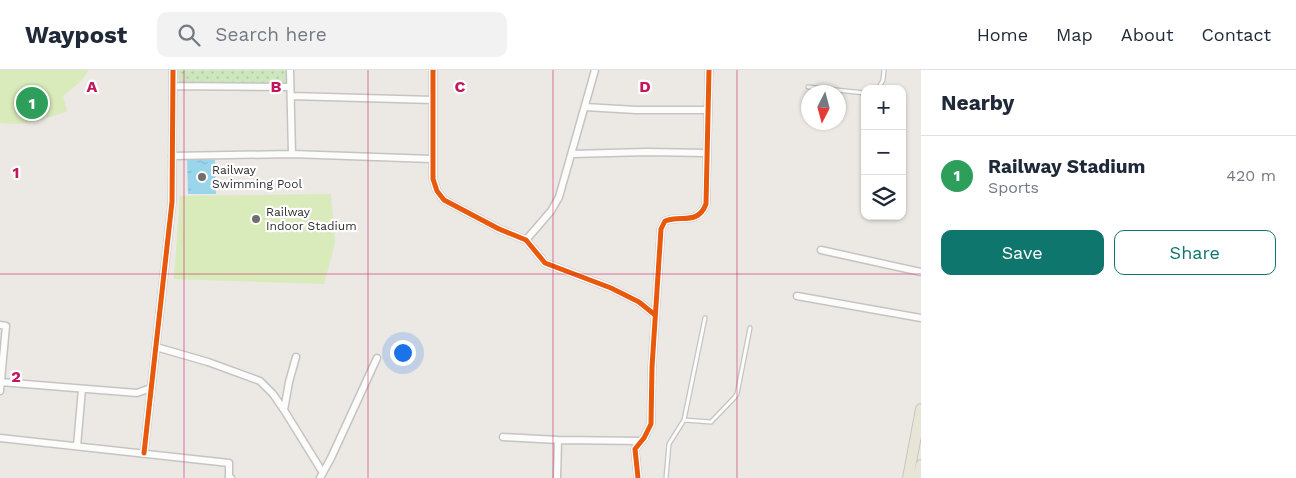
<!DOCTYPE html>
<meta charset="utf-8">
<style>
:root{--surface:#fff;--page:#f2f2f3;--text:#1f2937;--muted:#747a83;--line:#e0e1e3;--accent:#0f766e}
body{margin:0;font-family:"Work Sans",sans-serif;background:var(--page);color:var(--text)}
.controls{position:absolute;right:15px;top:15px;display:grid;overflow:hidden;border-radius:10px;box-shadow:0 1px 4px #0004}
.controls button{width:45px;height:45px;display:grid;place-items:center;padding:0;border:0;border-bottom:1px solid var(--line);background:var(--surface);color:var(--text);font:25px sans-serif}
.compass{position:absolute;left:801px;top:15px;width:45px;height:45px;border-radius:50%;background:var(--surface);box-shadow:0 1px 4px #0004;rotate:186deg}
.you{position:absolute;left:402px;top:282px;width:18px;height:18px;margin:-12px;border:4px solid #fff;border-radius:50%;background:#1a73e8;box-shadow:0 0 0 8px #1a73e833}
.badge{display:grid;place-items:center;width:32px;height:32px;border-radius:50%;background:var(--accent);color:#fff;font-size:16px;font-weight:700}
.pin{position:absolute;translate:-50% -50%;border:2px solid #fff;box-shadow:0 1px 5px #0006}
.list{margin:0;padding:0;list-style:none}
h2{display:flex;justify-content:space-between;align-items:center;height:65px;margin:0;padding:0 20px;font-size:21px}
h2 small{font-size:16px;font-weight:400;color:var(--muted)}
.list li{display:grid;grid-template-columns:32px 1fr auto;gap:15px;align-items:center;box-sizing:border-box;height:80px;padding:0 20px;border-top:1px solid var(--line)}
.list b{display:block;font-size:19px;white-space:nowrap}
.list p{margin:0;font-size:16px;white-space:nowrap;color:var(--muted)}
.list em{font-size:16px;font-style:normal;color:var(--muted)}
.actions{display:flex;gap:10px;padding:15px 20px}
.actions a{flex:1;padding:11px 0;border:1px solid var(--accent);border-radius:10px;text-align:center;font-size:18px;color:var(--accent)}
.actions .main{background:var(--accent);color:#fff}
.icon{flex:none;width:28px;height:28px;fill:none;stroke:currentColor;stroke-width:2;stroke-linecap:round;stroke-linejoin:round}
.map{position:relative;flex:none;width:921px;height:408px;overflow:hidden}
header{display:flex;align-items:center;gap:30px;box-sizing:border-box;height:70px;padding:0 25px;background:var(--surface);border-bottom:1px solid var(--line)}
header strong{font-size:24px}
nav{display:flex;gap:28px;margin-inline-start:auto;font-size:18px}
.search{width:350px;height:45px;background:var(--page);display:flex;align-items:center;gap:12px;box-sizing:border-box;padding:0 18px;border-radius:10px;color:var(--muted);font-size:19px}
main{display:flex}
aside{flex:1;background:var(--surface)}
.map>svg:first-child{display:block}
.grass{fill:url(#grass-dots)}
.pitch{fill:#d9eabb}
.water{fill:url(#water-ripples)}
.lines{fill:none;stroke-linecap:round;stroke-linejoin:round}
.service-casing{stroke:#c5c4c5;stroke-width:5.5}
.minor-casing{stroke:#c5c4c5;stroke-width:9}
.primary-casing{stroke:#c6c5c4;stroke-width:12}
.service{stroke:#fcfcfb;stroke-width:3}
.minor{stroke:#fcfcfb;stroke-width:6}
.primary{stroke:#e8e4d6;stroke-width:10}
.cycleway-casing{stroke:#fff;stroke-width:8}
.cycleway{stroke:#e8590c;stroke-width:5}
.grid{fill:none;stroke:#c2185b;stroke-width:1;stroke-opacity:0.55}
.poi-dot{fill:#706f6e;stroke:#fff;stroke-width:2}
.labels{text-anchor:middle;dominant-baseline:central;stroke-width:4.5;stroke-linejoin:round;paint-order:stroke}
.poi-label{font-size:12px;fill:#2e2e2e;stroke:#fff;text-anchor:start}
.grid-label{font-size:16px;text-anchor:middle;font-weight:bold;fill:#c2185b;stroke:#fff;stroke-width:4.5;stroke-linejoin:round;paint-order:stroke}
</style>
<header>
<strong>Waypost</strong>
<div class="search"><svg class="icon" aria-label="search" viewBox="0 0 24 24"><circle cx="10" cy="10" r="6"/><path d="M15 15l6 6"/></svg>Search here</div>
<nav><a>Home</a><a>Map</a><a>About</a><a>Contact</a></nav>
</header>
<main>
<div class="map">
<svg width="921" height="408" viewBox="0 0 921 408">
<defs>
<pattern id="grass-dots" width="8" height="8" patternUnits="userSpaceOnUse" patternTransform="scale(1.25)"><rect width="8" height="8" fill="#cee6be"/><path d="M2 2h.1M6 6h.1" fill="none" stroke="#b1c6a4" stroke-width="1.8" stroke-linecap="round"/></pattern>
<pattern id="water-ripples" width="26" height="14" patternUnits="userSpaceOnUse" patternTransform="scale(1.25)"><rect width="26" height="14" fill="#99d6ec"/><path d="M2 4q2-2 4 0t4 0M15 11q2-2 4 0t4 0" fill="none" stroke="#84b8cb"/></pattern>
</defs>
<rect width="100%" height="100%" fill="#ece8e4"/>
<path class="grass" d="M178 0H287V13L179 12Z"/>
<path class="pitch" d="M0 0H89L80 12 63 26 67 41C44 50 25 56 0 53Z
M331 124 335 173 324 214 174 209 180 126Z"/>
<path class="water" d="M187 89 215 90 216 124H188Z"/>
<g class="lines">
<g class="service-casing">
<path id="service" d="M808 17 865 23
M878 19 883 10 884 0
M684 350 711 352 734 328 737 324 750 258
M666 408 669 374 684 350 705 248"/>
</g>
<g class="minor-casing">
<path id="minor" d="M290 0 292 84
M433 0V109L437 121 444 130 499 159 526 170 545 193 611 218 639 232 655 245
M173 16 290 17
M291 26 433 30
M585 37 636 40H708
M572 84 647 82 707 83
M172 86 292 84 432 89
M526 170 551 141 559 127 595 0
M821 180 921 202
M797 226 921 248
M0 255 6 256 0 321
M156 277 208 292 260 311 273 324 284 340
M296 287 289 312 284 340 323 403
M0 312 137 323 151 318
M503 367 558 370 642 371
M0 368 229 393V407L231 408
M77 376 82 319
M144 383 172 132 173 0
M320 408 331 388 377 288
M557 408 558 370
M638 408 635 379 644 368 651 354 652 297 661 159 665 151C682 145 698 155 706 134L709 0"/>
</g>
<g class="primary-casing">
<path id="primary" d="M908 408 921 339
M918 408 921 395"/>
</g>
<use href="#service" class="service"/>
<use href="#minor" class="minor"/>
<use href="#primary" class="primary"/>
<g class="cycleway-casing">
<path id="cycleway" d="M433 0V109L437 121 444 130 499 159 526 170 545 193 611 218 639 232 655 245
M144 383 172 132 173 0
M638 408 635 379 644 368 651 354 652 297 661 159 665 151C682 145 698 155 706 134L709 0"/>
</g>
<use href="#cycleway" class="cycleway"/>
</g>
<path class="grid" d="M184 0V408M368 0V408M553 0V408M737 0V408M0 204H921"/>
<g class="poi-dot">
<circle cx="202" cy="107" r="5"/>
<circle cx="256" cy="149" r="5"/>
</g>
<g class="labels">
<g class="poi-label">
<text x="212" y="100">Railway<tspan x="212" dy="14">Swimming Pool</tspan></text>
<text x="266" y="142">Railway<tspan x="266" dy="14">Indoor Stadium</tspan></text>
</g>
</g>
<g class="grid-label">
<text x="92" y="22">A</text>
<text x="276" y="22">B</text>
<text x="460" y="22">C</text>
<text x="645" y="22">D</text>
<text x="16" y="108">1</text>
<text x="16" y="312">2</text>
</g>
</svg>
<div class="controls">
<button>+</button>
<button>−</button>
<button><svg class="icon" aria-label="layers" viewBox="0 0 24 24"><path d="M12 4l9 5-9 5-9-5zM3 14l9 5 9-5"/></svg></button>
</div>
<svg class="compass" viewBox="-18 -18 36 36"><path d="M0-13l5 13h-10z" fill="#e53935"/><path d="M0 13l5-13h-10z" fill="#747a83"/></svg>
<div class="you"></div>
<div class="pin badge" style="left:32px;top:33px;background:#2e9e5b">1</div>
</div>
<aside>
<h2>Nearby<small></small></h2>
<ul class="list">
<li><span class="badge" style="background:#2e9e5b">1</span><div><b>Railway Stadium</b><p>Sports</p></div><em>420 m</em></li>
</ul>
<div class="actions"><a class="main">Save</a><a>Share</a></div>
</aside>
</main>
